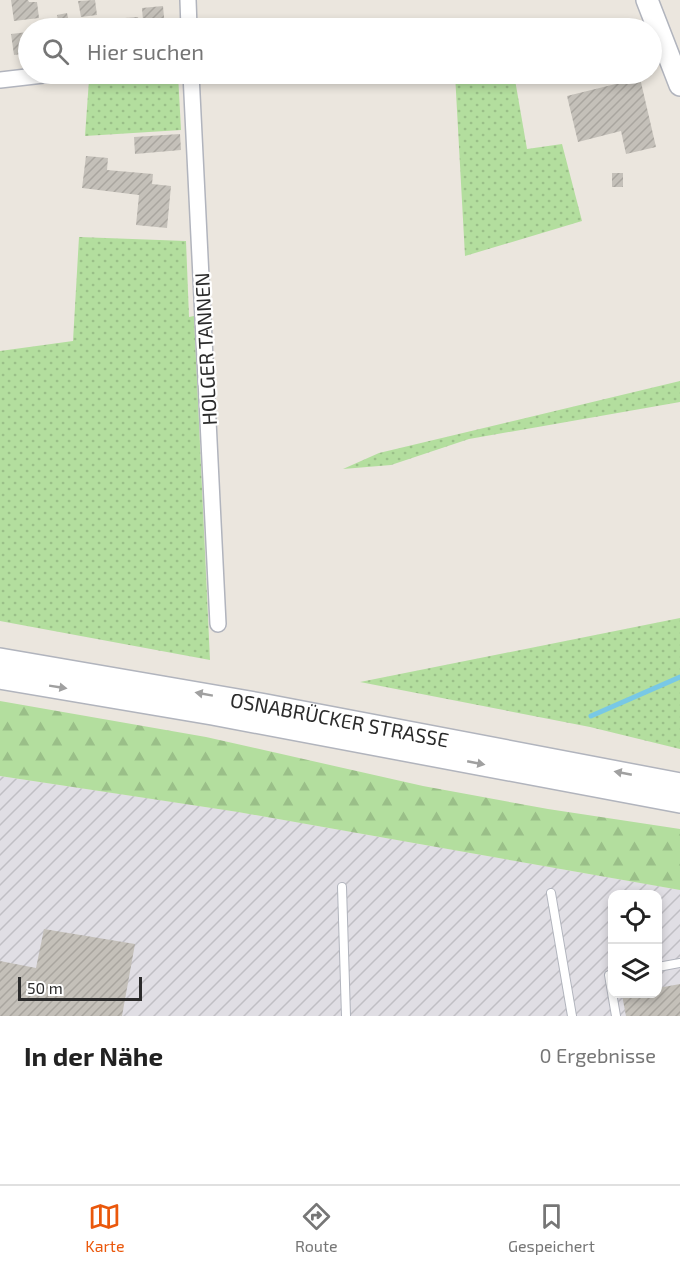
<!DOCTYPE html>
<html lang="de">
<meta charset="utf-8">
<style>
:root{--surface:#fff;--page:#f2f2f2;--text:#222;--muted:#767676;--line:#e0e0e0;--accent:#ea580c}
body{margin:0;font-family:"Exo 2",sans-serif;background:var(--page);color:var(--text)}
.controls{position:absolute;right:18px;bottom:18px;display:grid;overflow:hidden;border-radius:12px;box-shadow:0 3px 9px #0003}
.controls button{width:54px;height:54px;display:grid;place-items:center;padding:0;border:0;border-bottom:2px solid var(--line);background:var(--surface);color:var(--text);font:30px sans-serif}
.scale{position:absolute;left:18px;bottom:15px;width:124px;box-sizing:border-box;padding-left:6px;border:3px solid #2b2b2b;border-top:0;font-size:16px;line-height:21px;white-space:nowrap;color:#2b2b2b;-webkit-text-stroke:4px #fff;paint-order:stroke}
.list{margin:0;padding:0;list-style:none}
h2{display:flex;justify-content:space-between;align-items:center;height:78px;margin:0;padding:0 24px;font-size:26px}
h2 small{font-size:20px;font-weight:400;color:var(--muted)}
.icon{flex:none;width:33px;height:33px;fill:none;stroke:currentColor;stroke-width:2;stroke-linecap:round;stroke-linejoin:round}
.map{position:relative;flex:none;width:680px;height:1016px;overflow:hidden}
.search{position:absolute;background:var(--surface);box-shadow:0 3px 9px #0003;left:18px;right:18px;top:18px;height:66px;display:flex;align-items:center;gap:15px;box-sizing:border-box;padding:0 21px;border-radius:33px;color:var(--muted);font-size:22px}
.sheet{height:168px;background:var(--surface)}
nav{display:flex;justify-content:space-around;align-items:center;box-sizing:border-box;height:84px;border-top:2px solid var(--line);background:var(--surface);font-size:16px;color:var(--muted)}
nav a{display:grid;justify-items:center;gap:3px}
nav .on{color:var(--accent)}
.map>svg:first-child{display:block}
.industrial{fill:url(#industrial-furrows);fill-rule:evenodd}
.green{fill:url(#green-dots)}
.forest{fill:url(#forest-firs)}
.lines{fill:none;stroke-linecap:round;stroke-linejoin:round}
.stream{stroke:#78c8e6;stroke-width:5}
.building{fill:url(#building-hatch)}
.lane-casing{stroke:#b1b4bd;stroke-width:10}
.street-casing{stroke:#b1b4bd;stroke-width:18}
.secondary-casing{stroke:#b1b4bd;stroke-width:24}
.lane{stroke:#fff;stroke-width:8}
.street{stroke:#fff;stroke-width:15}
.secondary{stroke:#fff;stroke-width:21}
.oneway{fill:#a0a0a0}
.labels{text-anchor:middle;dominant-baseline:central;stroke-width:4.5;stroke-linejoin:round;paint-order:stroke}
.street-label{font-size:20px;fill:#2b2b2b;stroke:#fff}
</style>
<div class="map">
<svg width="680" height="1016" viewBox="0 0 680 1016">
<defs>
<pattern id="industrial-furrows" width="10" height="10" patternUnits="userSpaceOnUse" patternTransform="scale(1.5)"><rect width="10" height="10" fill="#e0dee4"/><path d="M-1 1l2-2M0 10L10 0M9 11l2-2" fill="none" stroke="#c0bfc4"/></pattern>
<pattern id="green-dots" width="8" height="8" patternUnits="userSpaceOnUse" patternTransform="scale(1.5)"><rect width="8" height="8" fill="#b3de9e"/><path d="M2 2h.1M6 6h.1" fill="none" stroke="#9abf88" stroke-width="1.8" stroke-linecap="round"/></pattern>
<pattern id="forest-firs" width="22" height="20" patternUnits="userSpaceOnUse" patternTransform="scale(1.5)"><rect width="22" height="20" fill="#b3de9e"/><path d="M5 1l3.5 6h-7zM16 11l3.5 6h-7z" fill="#9abf88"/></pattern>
<pattern id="building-hatch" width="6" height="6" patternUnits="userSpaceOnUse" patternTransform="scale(1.5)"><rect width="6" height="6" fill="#c4c0b9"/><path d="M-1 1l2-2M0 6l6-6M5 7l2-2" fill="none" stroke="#a9a59f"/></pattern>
</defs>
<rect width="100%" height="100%" fill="#ebe6de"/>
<path class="industrial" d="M0 776 238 812 680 890V1016H0ZM612 894H658V994H612Z"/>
<path class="green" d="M137 74H178L181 130 85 136 89 80Z
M455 74H514L527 149 562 144 582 221 465 256Z
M79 237 186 241 189 317 194 316 210 660 0 621V351L73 341Z
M680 381V402L469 439 391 465 343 469 379 453Z
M680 618V749L590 727 360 682Z"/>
<path class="forest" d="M0 701 206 737 423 786 548 809 680 829V890L238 812 0 776Z"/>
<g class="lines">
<path class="stream" d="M591 716 680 677"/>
</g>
<path class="building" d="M11 0H28L29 2H37L39 18 14 21Z
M95 0 97 15 81 17 78 1Z
M163 6 165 28H126L125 18 138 17 139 21H143L142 8Z
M67 13 69 22 82 20 84 28H59L57 15Z
M28 32V53L14 55 11 34Z
M640 78 656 147 626 154 621 131 578 142 567 96Z
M180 134 181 150 135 154 134 137Z
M86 156 108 158 107 170 153 174 152 184 171 186 167 228 136 225 139 195 82 188Z
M612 173H623V187H612Z
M44 929 135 944 122 1016H0V961L36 968Z
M680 984V1016H626L622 995 658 994V988Z"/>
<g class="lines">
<g class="lane-casing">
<path id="lane" d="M342 887 346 1016
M551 893 572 1016
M658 967 680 963
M612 974 609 975 616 1016"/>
</g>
<g class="street-casing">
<path id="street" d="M188 0 189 28
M191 74 218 624
M0 80 52 74"/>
</g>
<g class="secondary-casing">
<g id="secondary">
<path d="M647 0 680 85"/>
<path id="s1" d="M0 659 266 705 680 784"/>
<path d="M0 678 212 714 680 802"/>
</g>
</g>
<use href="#lane" class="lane"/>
<use href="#street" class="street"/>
<use href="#secondary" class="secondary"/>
</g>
<defs><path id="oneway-solid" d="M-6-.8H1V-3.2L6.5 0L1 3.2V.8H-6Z" transform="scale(1.5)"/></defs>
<g class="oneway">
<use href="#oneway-solid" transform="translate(58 687) rotate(9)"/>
<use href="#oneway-solid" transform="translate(204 694) rotate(-170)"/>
<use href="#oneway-solid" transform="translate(476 763) rotate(11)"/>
<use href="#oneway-solid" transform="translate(623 773) rotate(-169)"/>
</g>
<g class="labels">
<g class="street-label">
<text transform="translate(205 349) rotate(-93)">HOLGER TANNEN</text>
<text stroke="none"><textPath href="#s1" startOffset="345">OSNABRÜCKER STRASSE</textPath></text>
</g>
</g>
</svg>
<div class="controls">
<button><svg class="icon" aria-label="locate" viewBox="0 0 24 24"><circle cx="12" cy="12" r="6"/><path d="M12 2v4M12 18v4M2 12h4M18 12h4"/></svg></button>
<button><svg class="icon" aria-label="layers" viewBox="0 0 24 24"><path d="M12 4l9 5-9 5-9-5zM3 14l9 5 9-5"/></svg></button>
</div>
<div class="scale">50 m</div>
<div class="search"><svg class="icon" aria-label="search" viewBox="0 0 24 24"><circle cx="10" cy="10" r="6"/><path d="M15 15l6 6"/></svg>Hier suchen</div>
</div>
<section class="sheet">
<h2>In der Nähe<small>0 Ergebnisse</small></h2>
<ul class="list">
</ul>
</section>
<nav>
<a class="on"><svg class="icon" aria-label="map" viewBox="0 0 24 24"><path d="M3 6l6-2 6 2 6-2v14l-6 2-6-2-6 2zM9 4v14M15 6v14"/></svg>Karte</a>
<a><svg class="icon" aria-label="directions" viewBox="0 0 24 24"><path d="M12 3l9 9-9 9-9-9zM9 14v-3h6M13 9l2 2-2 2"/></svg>Route</a>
<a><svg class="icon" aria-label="saved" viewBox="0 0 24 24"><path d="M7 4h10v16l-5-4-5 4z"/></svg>Gespeichert</a>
</nav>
